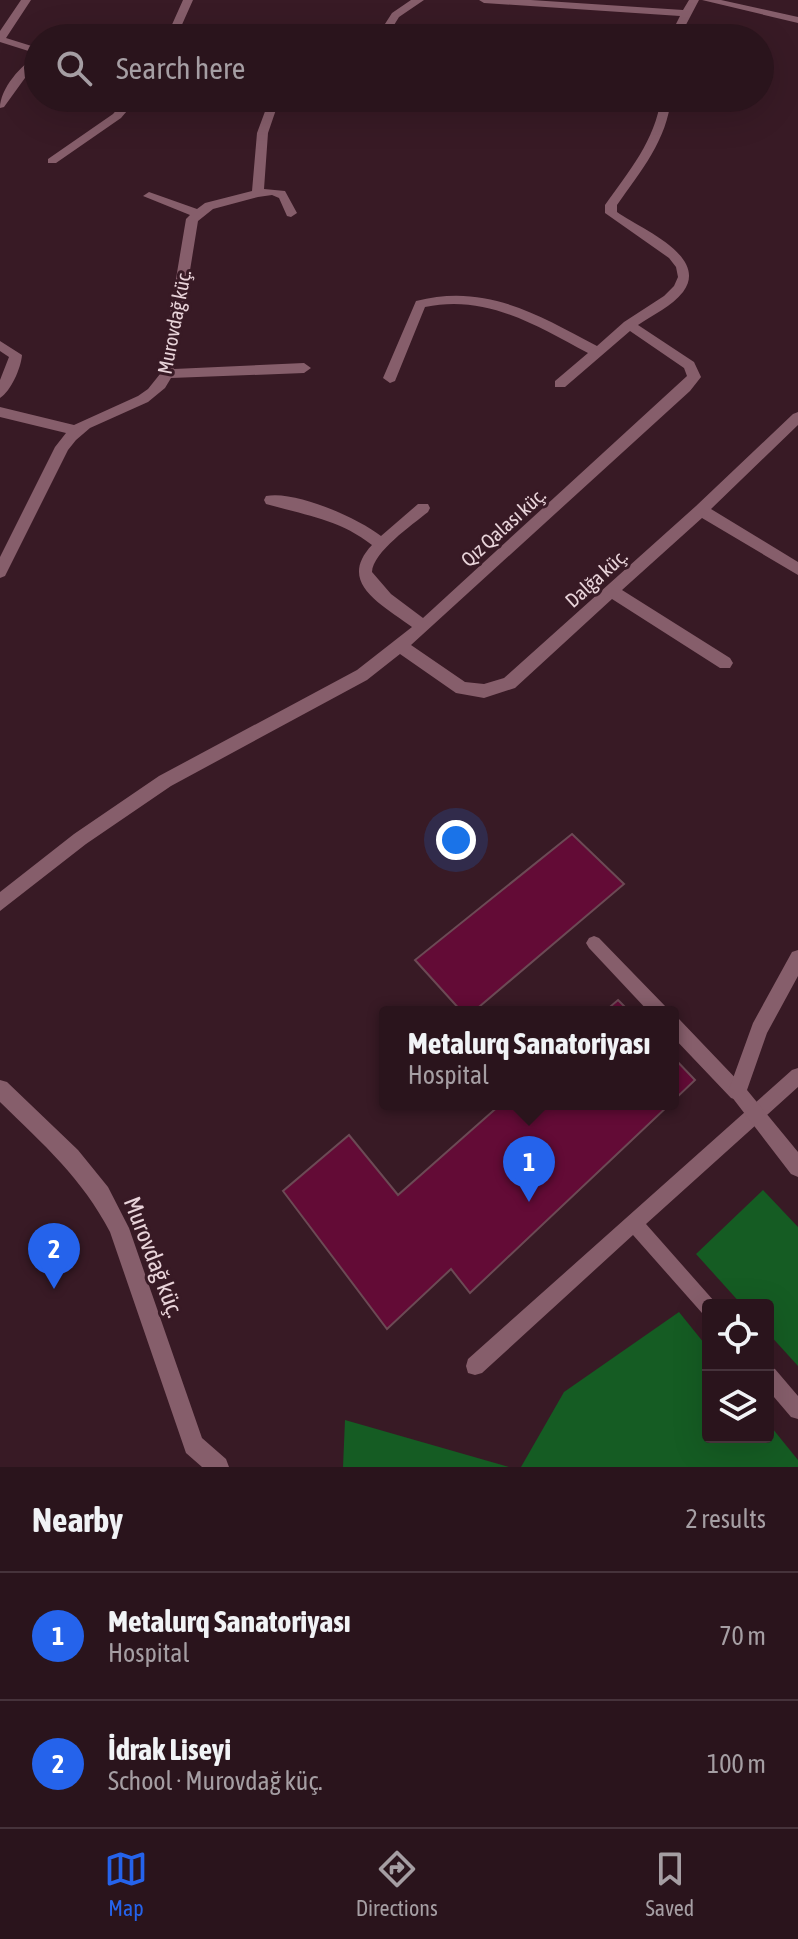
<!DOCTYPE html>
<meta charset="utf-8">
<style>
:root{--surface:#2a141c;--page:#362129;--text:#f1f3f6;--muted:#a59ea3;--line:#46333b;--accent:#2563eb}
body{margin:0;font-family:"Asap Condensed",sans-serif;background:var(--page);color:var(--text)}
.controls{position:absolute;right:24px;bottom:24px;display:grid;overflow:hidden;border-radius:8px;box-shadow:0 8px 32px #0002}
.controls button{width:72px;height:72px;display:grid;place-items:center;padding:0;border:0;border-bottom:2px solid var(--line);background:var(--surface);color:var(--text);font:40px sans-serif}
.you{position:absolute;left:456px;top:840px;width:28px;height:28px;margin:-20px;border:6px solid #fff;border-radius:50%;background:#1a73e8;box-shadow:0 0 0 12px #1a73e833}
.badge{display:grid;place-items:center;width:52px;height:52px;border-radius:50%;background:var(--accent);color:#fff;font-size:26px;font-weight:700}
.pin{position:absolute;translate:-50% -66px;filter:drop-shadow(0 2px 4px #0008)}
.pin::after{content:'';position:absolute;top:42px;width:28px;height:24px;background:inherit;clip-path:polygon(0 0,100% 0,50% 100%)}
.popup{position:absolute;left:379px;top:1006px;width:300px;height:104px;box-sizing:border-box;display:grid;place-content:center;border-radius:8px;background:var(--surface);filter:drop-shadow(0 2px 6px #0005);font-size:26px;white-space:nowrap;color:var(--muted)}
.popup b{font-size:30px;color:var(--text)}
.popup::after{content:'';position:absolute;left:50%;top:100%;margin-left:-16px;border:16px solid transparent;border-top-color:var(--surface)}
.list{margin:0;padding:0;list-style:none}
h2{display:flex;justify-content:space-between;align-items:center;height:104px;margin:0;padding:0 32px;font-size:34px}
h2 small{font-size:26px;font-weight:400;color:var(--muted)}
.list li{display:grid;grid-template-columns:52px 1fr auto;gap:24px;align-items:center;box-sizing:border-box;height:128px;padding:0 32px;border-top:2px solid var(--line)}
.list b{display:block;font-size:30px;white-space:nowrap}
.list p{margin:0;font-size:26px;white-space:nowrap;color:var(--muted)}
.list em{font-size:26px;font-style:normal;color:var(--muted)}
.icon{flex:none;width:44px;height:44px;fill:none;stroke:currentColor;stroke-width:2;stroke-linecap:round;stroke-linejoin:round}
.map{position:relative;flex:none;width:798px;height:1467px;overflow:hidden}
.search{position:absolute;background:var(--surface);box-shadow:0 8px 32px #0002;left:24px;right:24px;top:24px;height:88px;display:flex;align-items:center;gap:20px;box-sizing:border-box;padding:0 28px;border-radius:44px;color:var(--muted);font-size:30px}
.sheet{height:360px;background:var(--surface)}
nav{display:flex;justify-content:space-around;align-items:center;box-sizing:border-box;height:112px;border-top:2px solid var(--line);background:var(--surface);font-size:22px;color:var(--muted)}
nav a{display:grid;justify-items:center;gap:4px}
nav .on{color:var(--accent)}
.map>svg:first-child{display:block}
.green{fill:#155c23}
.building{fill:#630b36;stroke:#6c4a55;stroke-width:2}
.lines{fill:none;stroke-linecap:round;stroke-linejoin:round}
.service{fill:#865e6b;fill-rule:evenodd}
.minor{fill:#865e6b;fill-rule:evenodd}
.labels{text-anchor:middle;dominant-baseline:central;stroke-width:6;stroke-linejoin:round;paint-order:stroke}
.street-label{font-size:20px;fill:#e9d4da;stroke:#381a25}
.near-street-label{font-size:24px;fill:#e9d4da;stroke:#381a25}
</style>
<div class="map">
<svg width="798" height="1467" viewBox="0 0 798 1467">
<rect width="100%" height="100%" fill="#381a25"/>
<path class="green" d="M763 1190 798 1227V1366L768 1333V1305H742L696 1254Z
M679 1312 708 1348V1437H768V1423L798 1460V1467H521L564 1392Z
M345 1420 509 1467H343Z"/>
<path class="building" d="M572 834 624 884 473 1012H462L415 960Z
M618 1000 630 1012H604Z
M673 1057 695 1080 673 1101Z
M501 1104H670L470 1293 451 1269 387 1329 283 1191 349 1135 398 1195Z"/>
<g class="lines">
<path class="service" d="M594 936 599 938 666 1007 668 1012H649L589 948 586 943 589 938Z
M673 1017 679 1019 743 1086 745 1092 743 1098 737 1100 731 1098 673 1037Z
M798 1068V1087L646 1224 714 1301 716 1305H708V1316L702 1313 633 1235 482 1373 475 1375 468 1373 466 1366 468 1359 792 1070Z
M768 1367 775 1369 798 1396V1419L791 1417 768 1390Z"/>
<path class="minor" d="M21 0H31L6 38 38 48V54L0 42V31Z
M183 0H193L176 38H166Z
M411 0H424L399 17 386 38H376L392 13Z
M479 0H531L683 10 689 0H699L679 38H669L680 16 484 3Z
M702 0H721L798 17V23Z
M38 56V64L30 71 4 107 0 108C0 89 21 64 38 56Z
M127 98H138L121 118 56 163H48V159L113 114Z
M270 98H280L268 133 264 189 285 191 297 213 291 217 287 216 279 198 272 195 258 197 213 209 198 221 174 369 304 363 311 368 304 373 171 378 165 388 148 402 90 428 76 440 68 450 5 576 0 578V557L55 447 66 433 0 417V407L74 425 138 396 148 389 160 374 186 219 190 215 143 196 149 192 197 209 205 203 252 191 257 133Z
M661 98H671C667 140 641 171 617 205V212C639 228 710 256 683 292 672 306 653 315 638 325L694 362 701 377 690 391 411 645 465 682 484 684 504 678 696 506 793 414 798 412V425L711 509 798 562V575L702 518 622 590 730 658 733 663 730 668H720L612 599 515 688 484 698 456 693 400 654 367 680 171 786 86 844 0 911V892L74 834 159 776 357 670 412 627C383 605 336 583 372 545 339 519 304 515 266 504L264 500 266 496C295 490 358 518 381 536L418 504H428L430 508 428 512C412 525 373 552 372 572L391 594 423 618 687 376 684 368 630 331 565 387H555V381L588 353C536 325 486 294 425 307L395 381 390 383 383 378 416 301C485 283 537 314 597 346L624 322 664 296 674 286 678 277 676 267 669 258 605 213V205C629 171 655 141 661 98Z
M0 341 22 355C21 368 11 391 0 398V380L9 357 0 351Z
M798 950V976L767 1033 747 1090 798 1152V1177L791 1174 728 1092 753 1023 792 952Z
M0 1080 7 1082 78 1150 108 1187 129 1228 202 1438 226 1459 229 1467H202L186 1453 110 1232C82 1178 43 1144 0 1102Z"/>
</g>
<g class="labels">
<g class="street-label">
<text transform="translate(174 322) rotate(-79)">Murovdağ küç.</text>
<text transform="translate(503 527) rotate(-42)">Qız Qalası küç.</text>
<text transform="translate(596 578) rotate(-42)">Dalğa küç.</text>
</g>
<g class="near-street-label">
<text transform="translate(154 1257) rotate(69)">Murovdağ küç.</text>
</g>
</g>
</svg>
<div class="controls">
<button><svg class="icon" aria-label="locate" viewBox="0 0 24 24"><circle cx="12" cy="12" r="6"/><path d="M12 2v4M12 18v4M2 12h4M18 12h4"/></svg></button>
<button><svg class="icon" aria-label="layers" viewBox="0 0 24 24"><path d="M12 4l9 5-9 5-9-5zM3 14l9 5 9-5"/></svg></button>
</div>
<div class="you"></div>
<div class="pin badge" style="left:529px;top:1202px">1</div>
<div class="popup"><b>Metalurq Sanatoriyası</b>Hospital</div>
<div class="pin badge" style="left:54px;top:1289px">2</div>
<div class="search"><svg class="icon" aria-label="search" viewBox="0 0 24 24"><circle cx="10" cy="10" r="6"/><path d="M15 15l6 6"/></svg>Search here</div>
</div>
<section class="sheet">
<h2>Nearby<small>2 results</small></h2>
<ul class="list">
<li><span class="badge">1</span><div><b>Metalurq Sanatoriyası</b><p>Hospital</p></div><em>70 m</em></li>
<li><span class="badge">2</span><div><b>İdrak Liseyi</b><p>School · Murovdağ küç.</p></div><em>100 m</em></li>
</ul>
</section>
<nav>
<a class="on"><svg class="icon" aria-label="map" viewBox="0 0 24 24"><path d="M3 6l6-2 6 2 6-2v14l-6 2-6-2-6 2zM9 4v14M15 6v14"/></svg>Map</a>
<a><svg class="icon" aria-label="directions" viewBox="0 0 24 24"><path d="M12 3l9 9-9 9-9-9zM9 14v-3h6M13 9l2 2-2 2"/></svg>Directions</a>
<a><svg class="icon" aria-label="saved" viewBox="0 0 24 24"><path d="M7 4h10v16l-5-4-5 4z"/></svg>Saved</a>
</nav>
